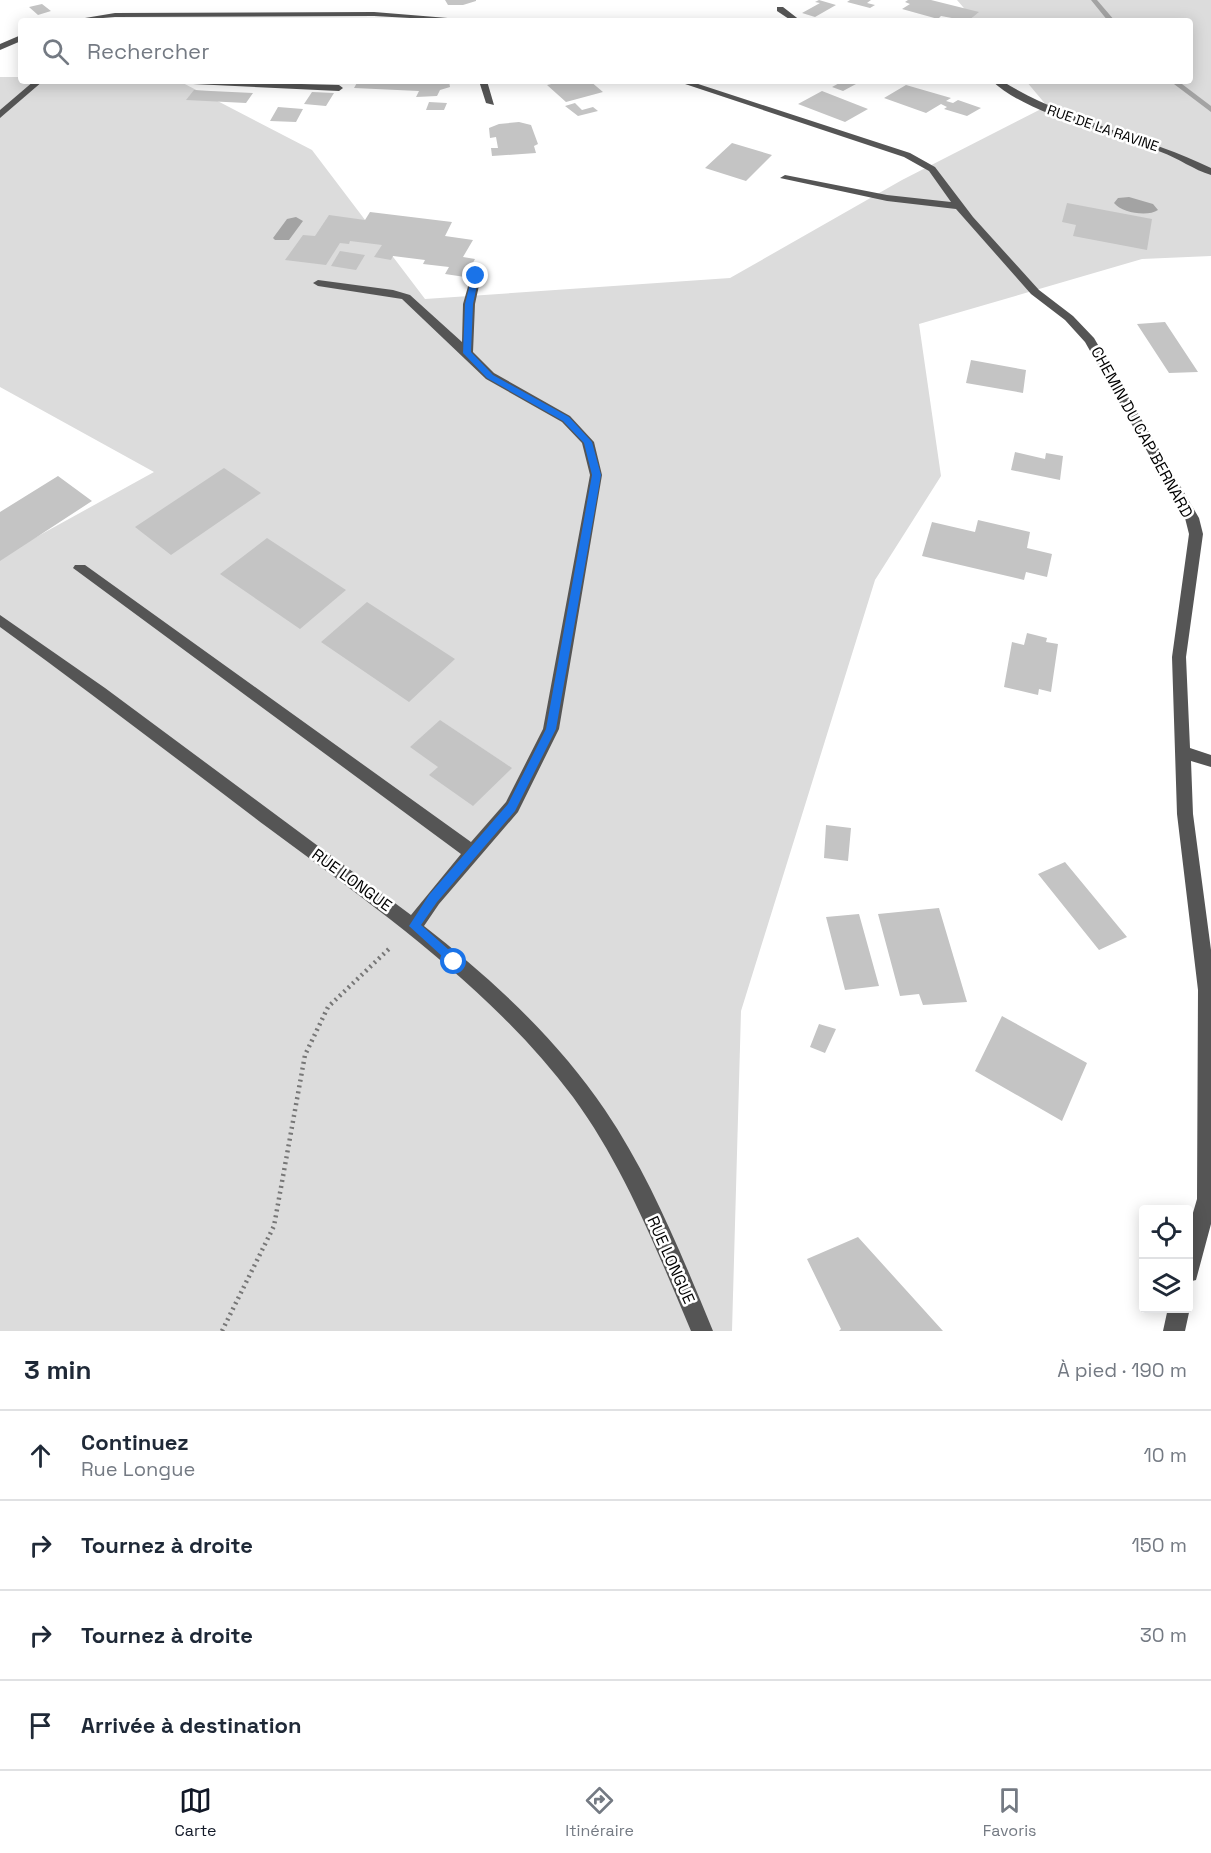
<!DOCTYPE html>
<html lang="fr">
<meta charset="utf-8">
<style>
:root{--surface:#fff;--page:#f6f6f7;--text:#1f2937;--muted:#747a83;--line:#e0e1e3;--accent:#111827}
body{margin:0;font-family:"Space Grotesk",sans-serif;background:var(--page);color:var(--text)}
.controls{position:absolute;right:18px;bottom:18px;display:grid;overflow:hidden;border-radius:6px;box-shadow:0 3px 15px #0003}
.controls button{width:54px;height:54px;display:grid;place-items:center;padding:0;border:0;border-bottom:2px solid var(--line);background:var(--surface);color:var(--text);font:30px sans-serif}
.stop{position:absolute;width:18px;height:18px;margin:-14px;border:4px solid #1a73e8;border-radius:50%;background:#fff}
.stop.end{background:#1a73e8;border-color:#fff;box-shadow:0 2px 6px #0008}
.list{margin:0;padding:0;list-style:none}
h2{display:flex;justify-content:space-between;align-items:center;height:78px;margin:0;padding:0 24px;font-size:26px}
h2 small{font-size:20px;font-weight:400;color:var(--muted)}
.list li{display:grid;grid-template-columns:39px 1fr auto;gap:18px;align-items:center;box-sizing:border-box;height:90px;padding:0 24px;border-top:2px solid var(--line)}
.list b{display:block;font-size:22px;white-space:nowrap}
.list p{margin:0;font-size:20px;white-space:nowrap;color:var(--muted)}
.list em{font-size:20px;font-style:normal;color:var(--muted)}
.icon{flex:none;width:33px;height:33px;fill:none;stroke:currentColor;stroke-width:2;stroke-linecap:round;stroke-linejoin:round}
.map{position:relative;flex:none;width:1211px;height:1331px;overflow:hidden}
.search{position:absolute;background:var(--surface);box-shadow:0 3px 15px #0003;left:18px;right:18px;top:18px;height:66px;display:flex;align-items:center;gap:15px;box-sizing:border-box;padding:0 21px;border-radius:6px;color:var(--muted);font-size:22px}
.sheet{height:438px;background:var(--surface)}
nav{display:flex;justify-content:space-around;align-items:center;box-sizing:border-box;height:84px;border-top:2px solid var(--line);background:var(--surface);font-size:16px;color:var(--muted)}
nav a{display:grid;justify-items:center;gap:3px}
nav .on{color:var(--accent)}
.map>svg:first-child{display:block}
.green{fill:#dcdcdc}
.water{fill:#a3a3a3}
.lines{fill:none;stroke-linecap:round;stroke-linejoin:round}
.stream{fill:#a3a3a3;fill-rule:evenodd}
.building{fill:#c4c4c4}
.path{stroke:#777;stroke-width:4.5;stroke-dasharray:2 4;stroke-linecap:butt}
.minor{fill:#555;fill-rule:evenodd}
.route{fill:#1a73e8}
.labels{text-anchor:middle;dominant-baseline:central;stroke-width:5;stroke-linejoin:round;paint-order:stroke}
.far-street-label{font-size:14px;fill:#000;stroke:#fff}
.street-label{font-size:16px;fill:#000;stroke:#fff}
</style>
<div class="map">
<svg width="1211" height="1331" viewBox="0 0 1211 1331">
<rect width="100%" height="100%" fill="#fff"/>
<path class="green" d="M957 0H1211V256L1142 259 919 324 941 476 875 580 741 1011 732 1331H0V557L154 472 0 387V77H21V81H179L312 150 425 299 730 278 902 180 1047 106 1026 81H1190V21H975Z"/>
<path class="water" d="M1129 197 1153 204 1158 210C1148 217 1122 213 1114 203L1118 198Z
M296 217 303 221 289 240H275L273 238 287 219Z"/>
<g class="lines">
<path class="stream" d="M1091 0H1097L1115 21H1108Z
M1170 81H1178L1211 106V112Z"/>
</g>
<path class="building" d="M445 0H476V1L463 5H448Z
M819 0 836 5 815 17 802 13 820 3 815 2Z
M850 0H871L867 3 875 5 870 8 847 2Z
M908 0H931L979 12 968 21 941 16 938 19 902 9 910 4 905 2Z
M42 4 51 11 38 15 29 7Z
M358 81H449L450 87 440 90 437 96 416 97 419 91 354 88Z
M564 81H590L603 92 566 102 547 85Z
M843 81H849L856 84 843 91 832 87Z
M906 85 951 98 946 101 953 103 958 100 981 108 967 116 944 109 947 107 941 104 926 113 884 98Z
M194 90 211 91 253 93 246 103 186 100Z
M822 91 868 109 845 122 798 104Z
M312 92 334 93 326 106 304 104Z
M429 102 447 103 444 110H426Z
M575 103 582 110 593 107 598 111 578 116 565 106Z
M278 107 303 109 296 122 270 121Z
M519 122 531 125 538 144 534 146 536 153 492 156 491 148H498L496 137 490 138 489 128 499 124Z
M732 143 772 155 746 181 705 168Z
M1067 203 1152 219 1147 250 1073 236 1076 225 1062 222Z
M370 212 452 222 445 236 473 240 463 257 475 259 465 277 445 274 449 267 423 264 425 260 393 256 391 260 374 257 382 245 350 241 349 244 340 243 326 265 285 260 303 235 315 236 329 215 365 220Z
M340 251 365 255 356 270 331 266Z
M1165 322 1198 372 1169 373 1137 324Z
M971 360 1026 370 1023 393 966 383Z
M1015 452 1045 459 1046 453 1063 456 1060 480 1011 470Z
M224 468 261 493 171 555 135 527Z
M58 476 92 501 0 561V512Z
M978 520 1030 532 1027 548 1052 554 1047 577 1026 572 1024 580 922 556 932 522 975 532Z
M267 538 346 590 300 629 220 574Z
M367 602 455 659 409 702 321 642Z
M1027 633 1047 638 1046 642 1058 644 1051 692 1039 689 1038 695 1004 687 1012 642 1024 645Z
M440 720 512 768 473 806 429 775 438 767 410 747Z
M826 825 851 828 848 861 824 858Z
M1065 862 1127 937 1099 950 1038 874Z
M939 908 967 1002 923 1005 919 994 900 996 878 914Z
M859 914 879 986 845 990 826 917Z
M1002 1016 1087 1063 1062 1121 975 1071Z
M819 1024 836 1029 825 1053 810 1047Z
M858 1237 943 1331H839L841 1329 807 1259Z"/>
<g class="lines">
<path class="path" d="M222 1331 274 1226 305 1055 328 1007 391 947"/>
<path class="minor" d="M777 7H783L801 21H792L777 11Z
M374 12 460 19 464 21 374 16 115 17 67 21 115 13Z
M21 35V41L0 50V44Z
M34 81H43L0 118V110Z
M189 81 339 85 343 88 339 91 193 84Z
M479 81H487L494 105 486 103Z
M676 81H689L910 153 935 167 973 217 1039 290 1073 316 1094 338 1199 518 1203 534 1186 657 1190 748 1211 755V767L1191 761 1193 814 1211 950V1224L1196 1280 1188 1282V1230L1197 1199 1198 990 1177 814 1172 657 1189 534 1185 518 1085 342 1065 320 1031 294 956 209 887 201 780 178 785 175 887 195 951 202 929 171 904 157Z
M992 81H1002C1067 121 1143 135 1211 168V175C1194 170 1178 158 1161 152 1113 133 1028 115 992 81Z
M476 273 481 276 475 304 473 352 494 373 570 416 594 442 602 475 559 729 518 812 439 904 424 926C492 979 557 1039 605 1110 651 1178 682 1256 713 1331H691C657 1251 625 1168 573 1097 491 988 376 908 267 827 178 760 90 692 0 627V615L105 688 411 915 461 854 73 568 75 565H85L471 842 506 802 543 729 590 475 582 443 562 422 486 379 402 299 318 286 313 283 318 280 393 290 410 295 462 342 463 304 471 276Z
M1188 1305 1190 1308 1185 1331H1163L1168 1308H1188Z"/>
</g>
<path class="route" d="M476 273 479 276 473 304 471 352 493 375 569 417 592 442 601 475 556 729 515 811 437 902 421 925 458 958V966L454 967 409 926 429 895 508 804 546 729 592 475 584 443 563 421 487 378 463 353 465 304 472 276Z"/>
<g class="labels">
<g class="far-street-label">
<text transform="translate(1103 128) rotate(19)">RUE DE LA RAVINE</text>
</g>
<g class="street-label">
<text transform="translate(1142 432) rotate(61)">CHEMIN DU CAP BERNARD</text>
<text transform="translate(352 880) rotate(36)">RUE LONGUE</text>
<text transform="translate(671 1260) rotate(66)">RUE LONGUE</text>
</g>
</g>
</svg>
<div class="controls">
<button><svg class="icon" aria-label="locate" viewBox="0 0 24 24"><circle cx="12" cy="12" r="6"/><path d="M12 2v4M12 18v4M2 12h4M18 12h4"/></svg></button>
<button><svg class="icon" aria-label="layers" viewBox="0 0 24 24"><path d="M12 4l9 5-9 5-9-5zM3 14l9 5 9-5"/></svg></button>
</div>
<div class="stop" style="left:454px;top:962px"></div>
<div class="stop end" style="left:476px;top:276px"></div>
<div class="search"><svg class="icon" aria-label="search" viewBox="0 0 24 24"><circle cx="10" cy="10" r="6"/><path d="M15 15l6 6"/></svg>Rechercher</div>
</div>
<section class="sheet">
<h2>3 min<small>À pied · 190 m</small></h2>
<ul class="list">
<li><svg class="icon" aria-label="ahead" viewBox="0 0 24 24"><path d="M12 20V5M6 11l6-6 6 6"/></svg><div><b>Continuez</b><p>Rue Longue</p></div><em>10 m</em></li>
<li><svg class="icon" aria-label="right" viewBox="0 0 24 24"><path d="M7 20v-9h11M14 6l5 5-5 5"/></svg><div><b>Tournez à droite</b></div><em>150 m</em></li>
<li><svg class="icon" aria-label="right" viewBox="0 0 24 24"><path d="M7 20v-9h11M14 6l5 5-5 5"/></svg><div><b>Tournez à droite</b></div><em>30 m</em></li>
<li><svg class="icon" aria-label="arrive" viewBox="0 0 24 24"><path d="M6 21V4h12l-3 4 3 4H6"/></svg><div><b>Arrivée à destination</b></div></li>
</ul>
</section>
<nav>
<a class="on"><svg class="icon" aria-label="map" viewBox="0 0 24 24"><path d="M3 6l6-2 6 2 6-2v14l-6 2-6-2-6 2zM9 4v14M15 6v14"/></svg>Carte</a>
<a><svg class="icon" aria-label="directions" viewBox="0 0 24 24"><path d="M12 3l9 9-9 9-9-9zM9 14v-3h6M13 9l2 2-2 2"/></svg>Itinéraire</a>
<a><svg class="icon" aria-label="saved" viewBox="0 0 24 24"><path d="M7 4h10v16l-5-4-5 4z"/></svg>Favoris</a>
</nav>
